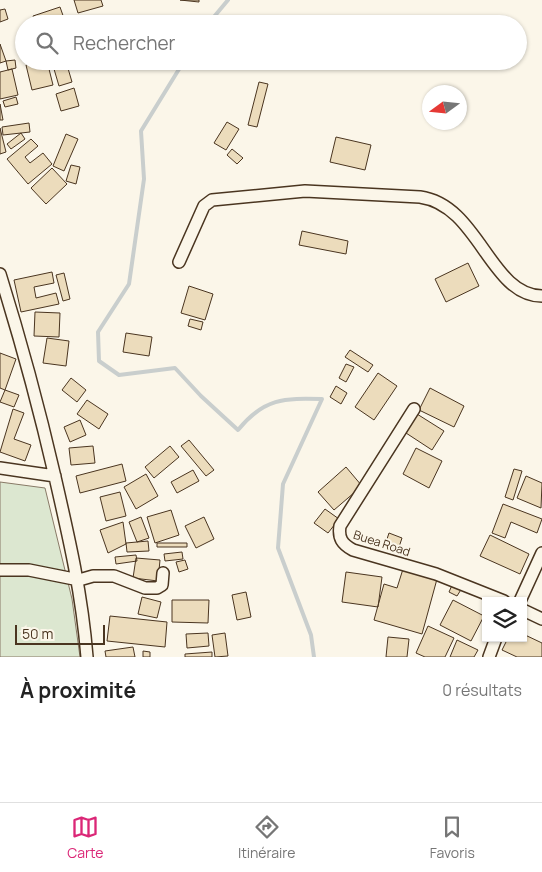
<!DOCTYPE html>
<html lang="fr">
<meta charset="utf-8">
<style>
:root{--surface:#fff;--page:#f2f2f2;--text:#222;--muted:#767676;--line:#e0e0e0;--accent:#db2777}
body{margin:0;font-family:Manrope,sans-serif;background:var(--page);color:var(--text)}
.controls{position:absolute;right:15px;bottom:15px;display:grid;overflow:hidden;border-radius:0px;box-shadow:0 1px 4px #0004}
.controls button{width:45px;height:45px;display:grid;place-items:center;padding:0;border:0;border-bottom:1px solid var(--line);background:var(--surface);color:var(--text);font:25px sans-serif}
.compass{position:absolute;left:422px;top:85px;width:45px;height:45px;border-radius:50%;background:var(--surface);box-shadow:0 1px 4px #0004;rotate:255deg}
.scale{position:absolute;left:15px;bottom:12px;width:90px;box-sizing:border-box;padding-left:5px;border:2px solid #4a3520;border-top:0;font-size:14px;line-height:18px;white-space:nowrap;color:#4a3520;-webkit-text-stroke:4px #fbf6e9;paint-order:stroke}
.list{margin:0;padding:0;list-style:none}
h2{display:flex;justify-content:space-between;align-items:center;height:65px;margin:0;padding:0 20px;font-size:21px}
h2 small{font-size:16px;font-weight:400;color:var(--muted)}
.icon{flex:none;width:28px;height:28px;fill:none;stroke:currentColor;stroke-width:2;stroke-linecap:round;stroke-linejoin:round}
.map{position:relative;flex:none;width:542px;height:657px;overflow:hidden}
.search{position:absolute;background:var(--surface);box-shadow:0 1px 4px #0004;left:15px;right:15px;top:15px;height:55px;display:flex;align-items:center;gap:12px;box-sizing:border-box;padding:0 18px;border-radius:28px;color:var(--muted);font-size:19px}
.sheet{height:145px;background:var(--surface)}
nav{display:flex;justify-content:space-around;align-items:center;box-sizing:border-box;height:70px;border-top:1px solid var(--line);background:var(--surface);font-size:14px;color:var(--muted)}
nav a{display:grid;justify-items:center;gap:2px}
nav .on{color:var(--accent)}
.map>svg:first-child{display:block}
.green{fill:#dce7d0;stroke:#887966}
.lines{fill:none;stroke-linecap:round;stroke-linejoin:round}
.stream{stroke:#c9cecd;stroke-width:4}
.building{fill:#ecdcbc;stroke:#4a3520}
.minor-casing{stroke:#4a3520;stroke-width:14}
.minor{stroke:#fbf6e9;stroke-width:11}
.labels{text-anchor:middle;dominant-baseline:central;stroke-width:4;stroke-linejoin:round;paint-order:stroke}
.street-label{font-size:12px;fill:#4a3520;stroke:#fbf6e9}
</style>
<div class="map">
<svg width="542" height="657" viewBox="0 0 542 657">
<rect width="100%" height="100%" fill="#fbf6e9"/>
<path class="green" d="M0 482 45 488 72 599 80 657H0Z"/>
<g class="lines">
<path class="stream" d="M208 24 228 0
M184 61 141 131 144 179 129 284 98 332 99 361 119 375 175 368 201 396 238 430C264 398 284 398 322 399L283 484 278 548 311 635 314 657"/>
</g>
<path class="building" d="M74 0H101L103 6 78 13Z
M180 0H199V2Z
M60 7 66 24H36L33 16Z
M5 9 8 19 0 22V10Z
M0 44 6 61 0 63Z
M15 60 16 68 8 70 6 61Z
M41 61H47L53 85 32 90 26 65Z
M67 65 72 82 59 86 54 69Z
M12 69 18 95 0 99V72Z
M259 82 268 84 257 127 248 125Z
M74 88 79 106 61 111 56 94Z
M16 97 18 104 5 107 3 101Z
M0 104 3 120H0Z
M227 122 239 129 226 150 214 143Z
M29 123 30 132 3 135 2 127Z
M0 128 6 152 0 154Z
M21 133 25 139 11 149 7 144Z
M66 134 78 139 64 171 53 166Z
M336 137 371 145 365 170 330 162Z
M31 139 38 146 25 157 30 163 43 153 52 164 28 184 7 159Z
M232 149 243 158 237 164 227 155Z
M71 165 80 167 76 184 66 181Z
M52 168 67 184 46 204 31 188Z
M302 231 348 241 346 254 299 245Z
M468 263 479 286 446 302 435 279Z
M52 272 54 283 34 287 36 298 56 293 59 304 21 312 14 280Z
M64 273 70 299 63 301 56 275Z
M189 286 213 294 205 320 181 313Z
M35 312 60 313 59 337 34 336Z
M190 319 203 322 201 330 188 326Z
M126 333 152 337 149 356 123 352Z
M47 338 69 341 66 366 43 363Z
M350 350 373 365 368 372 345 357Z
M0 353 16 359 5 390 0 388Z
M346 364 354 367 346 382 339 378Z
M378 373 397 386 374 420 355 407Z
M71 378 86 390 77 402 62 390Z
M336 386 347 393 341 404 330 397Z
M430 388 464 406 454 427 419 410Z
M5 390 19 395 14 407 0 402Z
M87 400 108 414 99 429 77 414Z
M13 409 24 413 14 439 31 445 25 461 0 452Z
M417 414 444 431 432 450 406 433Z
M80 420 86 435 70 442 64 427Z
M189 440 214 470 206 476 181 446Z
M93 446 95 463 71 465 69 448Z
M170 446 179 457 154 478 145 467Z
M416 448 442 461 429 488 403 474Z
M122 464 126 481 80 493 76 476Z
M346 467 362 486 334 510 318 492Z
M514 469 522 471 513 500 505 497Z
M193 470 199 481 177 493 171 482Z
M146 474 158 496 136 509 124 487Z
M526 476 542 483 541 508 517 498Z
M120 492 126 516 106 521 100 497Z
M503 504 542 519 537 533 511 522 505 538 492 533Z
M325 509 339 519 328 533 314 523Z
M171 510 179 535 155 543 147 517Z
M141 517 149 538 137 542 129 522Z
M204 517 214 539 196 548 185 526Z
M123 522 126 544 108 553 100 530Z
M389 533 402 538 398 550 385 545Z
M490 535 529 554 520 574 480 556Z
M148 541 149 551 127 552 126 543Z
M157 543H187V547H157Z
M182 552 183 559 165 561 164 554Z
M136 555 137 561 116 564 115 557Z
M136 558 160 560 158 581 133 578Z
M185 560 188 569 179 572 176 562Z
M403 569 437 579 422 634 374 620 384 584 397 588Z
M346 572 382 577 378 607 342 602Z
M453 583 462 588 457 596 449 592Z
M246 592 251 617 237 620 232 595Z
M142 597 161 602 157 618 138 614Z
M172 600H209L208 623 172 622Z
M453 600 484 616 471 641 440 625Z
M110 616 167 622 165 647 107 641Z
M428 626 454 638 445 657H425L416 653Z
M208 633 209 646 187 648 186 634Z
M225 633 228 656 215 657 212 635Z
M523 634 542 643V657H517L502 650 508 638H523Z
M388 637 409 639 407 657H386Z
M457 640 478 650 474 657H450Z
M133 647 135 657H106L105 651Z
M143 651 150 652V657H143Z
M212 652V657H185V654Z"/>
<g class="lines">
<g class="minor-casing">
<path id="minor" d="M179 262 204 206 212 200 305 191 420 197C479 205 490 296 542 296
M0 274C21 341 39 408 55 477 69 538 82 594 87 657
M414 409 340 526C338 538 342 544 353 550L436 574 504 601
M0 468 55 476
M0 570H29L79 580 93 576H114L145 588H157L162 585 163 573
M520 601 542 553
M523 610 542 619
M489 657 496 638"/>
</g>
<use href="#minor" class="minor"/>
</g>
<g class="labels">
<g class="street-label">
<text transform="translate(382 543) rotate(18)">Buea Road</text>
</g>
</g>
</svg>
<div class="controls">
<button><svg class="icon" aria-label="layers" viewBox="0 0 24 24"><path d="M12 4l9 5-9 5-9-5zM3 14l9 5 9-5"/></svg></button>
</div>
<svg class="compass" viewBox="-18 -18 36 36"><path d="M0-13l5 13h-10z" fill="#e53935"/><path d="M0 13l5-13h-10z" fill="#767676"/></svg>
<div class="scale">50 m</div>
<div class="search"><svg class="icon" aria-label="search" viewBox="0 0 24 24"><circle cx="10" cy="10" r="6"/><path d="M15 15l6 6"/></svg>Rechercher</div>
</div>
<section class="sheet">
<h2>À proximité<small>0 résultats</small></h2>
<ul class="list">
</ul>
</section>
<nav>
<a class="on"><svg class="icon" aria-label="map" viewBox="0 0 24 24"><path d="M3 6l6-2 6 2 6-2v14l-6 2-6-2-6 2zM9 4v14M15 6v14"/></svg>Carte</a>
<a><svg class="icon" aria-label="directions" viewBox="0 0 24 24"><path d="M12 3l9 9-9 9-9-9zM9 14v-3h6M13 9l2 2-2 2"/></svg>Itinéraire</a>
<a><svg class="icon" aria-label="saved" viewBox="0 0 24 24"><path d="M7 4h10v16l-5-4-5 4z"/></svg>Favoris</a>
</nav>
